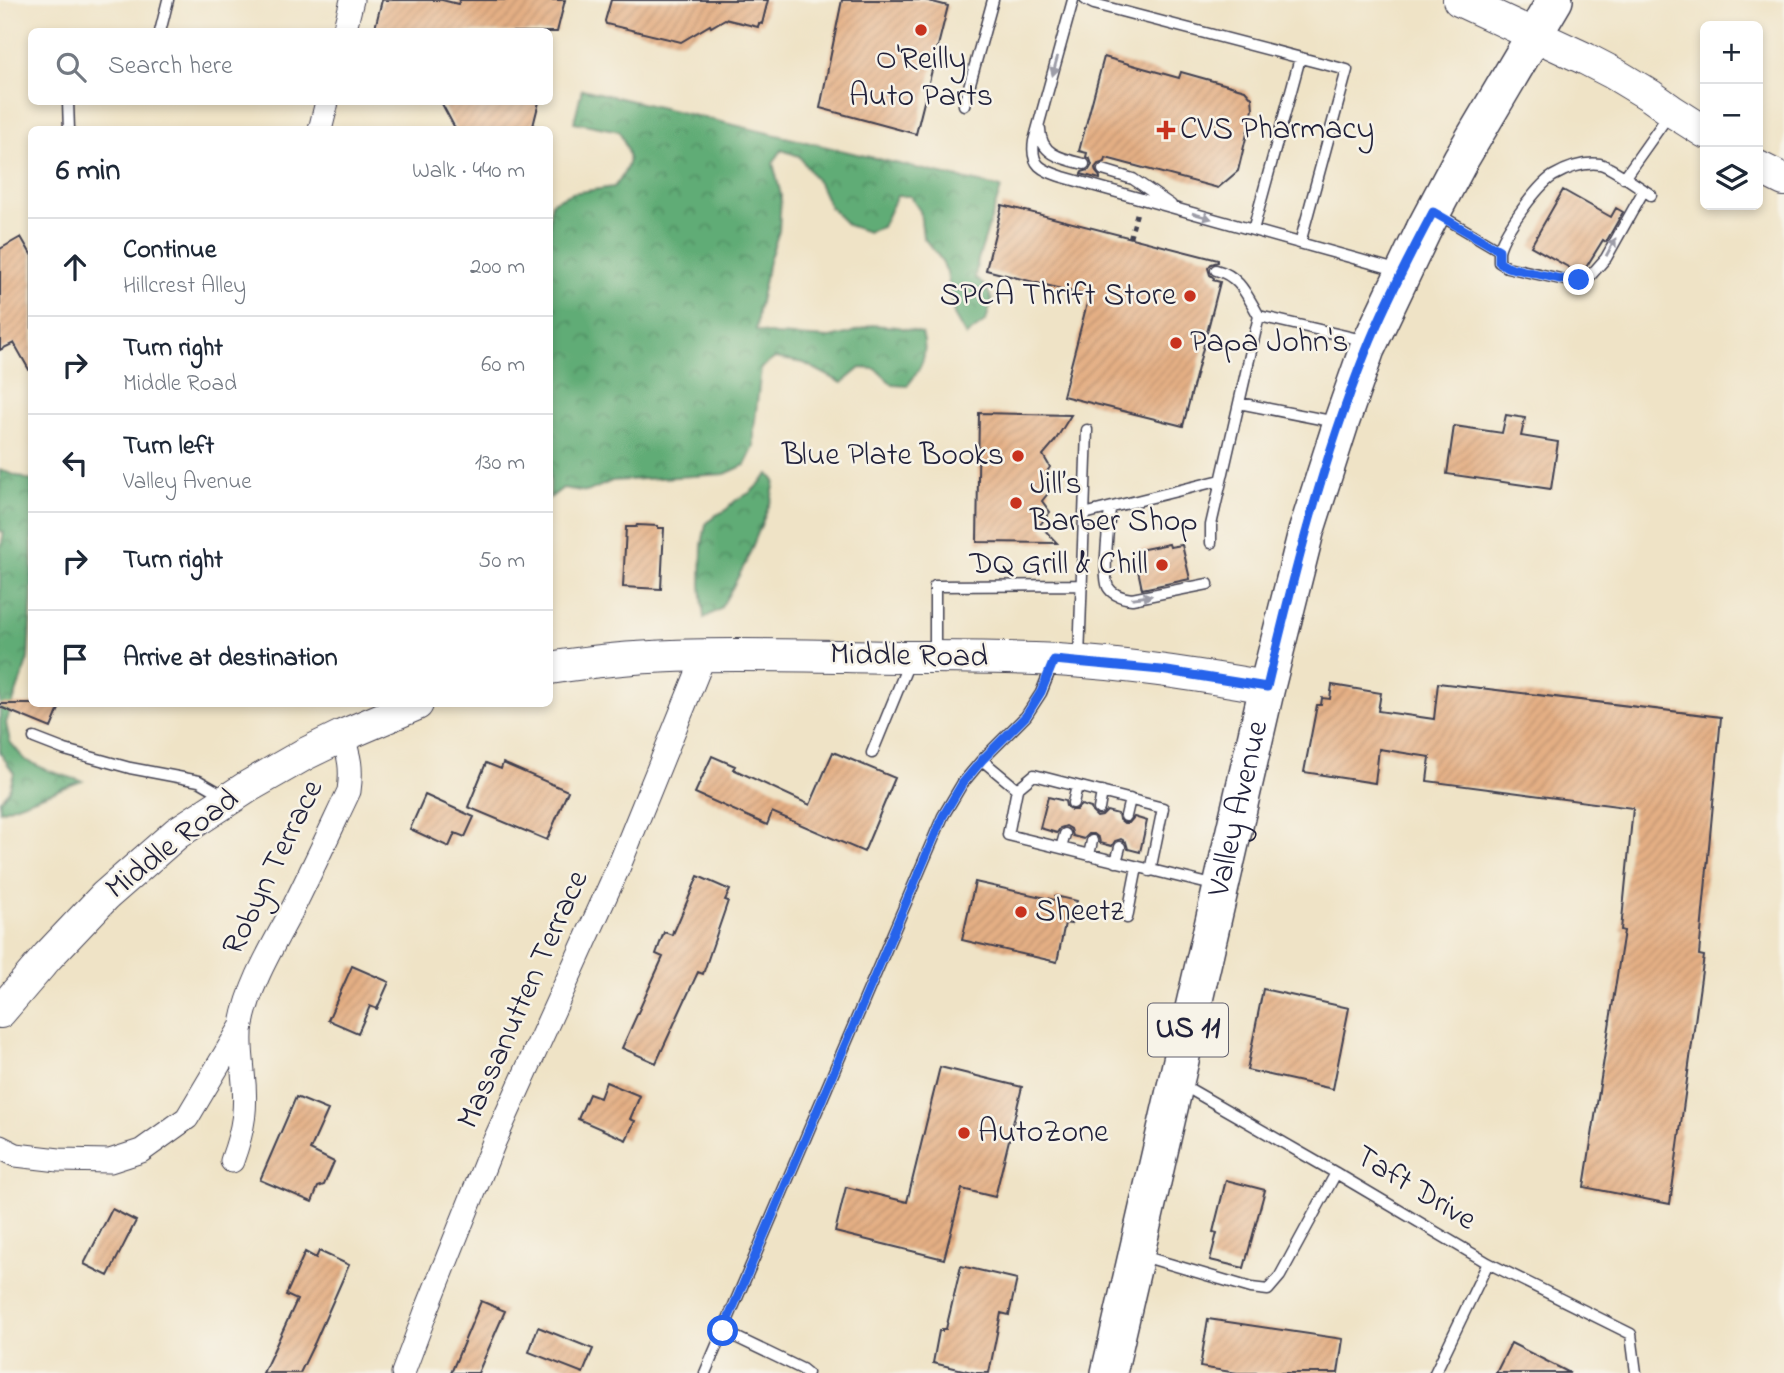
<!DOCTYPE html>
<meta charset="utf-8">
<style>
:root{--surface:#fff;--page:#f6f6f7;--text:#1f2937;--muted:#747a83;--line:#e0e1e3}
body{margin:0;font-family:"Indie Flower",sans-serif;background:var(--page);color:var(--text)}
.controls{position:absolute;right:21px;top:21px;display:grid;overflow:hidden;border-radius:10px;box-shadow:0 4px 10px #0003}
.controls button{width:63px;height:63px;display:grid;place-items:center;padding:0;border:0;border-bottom:2px solid var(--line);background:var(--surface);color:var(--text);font:35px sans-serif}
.stop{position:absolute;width:21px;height:21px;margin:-16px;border:5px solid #2563eb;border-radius:50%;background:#fff}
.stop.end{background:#2563eb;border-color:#fff;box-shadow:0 2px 7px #0008}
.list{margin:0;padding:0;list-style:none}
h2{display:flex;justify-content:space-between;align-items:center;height:91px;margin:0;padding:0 28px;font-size:30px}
h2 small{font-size:23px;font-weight:400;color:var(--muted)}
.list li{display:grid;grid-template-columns:46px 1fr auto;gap:21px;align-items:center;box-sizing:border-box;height:98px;padding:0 28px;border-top:2px solid var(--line)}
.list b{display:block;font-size:26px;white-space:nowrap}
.list p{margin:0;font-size:23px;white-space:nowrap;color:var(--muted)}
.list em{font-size:23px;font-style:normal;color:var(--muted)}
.icon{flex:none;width:38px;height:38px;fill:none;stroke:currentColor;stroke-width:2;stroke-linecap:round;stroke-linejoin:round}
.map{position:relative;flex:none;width:1784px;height:1373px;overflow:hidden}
.search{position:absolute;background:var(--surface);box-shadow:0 4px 10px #0003;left:28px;top:28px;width:525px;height:77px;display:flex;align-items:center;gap:18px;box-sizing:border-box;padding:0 24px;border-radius:10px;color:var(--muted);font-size:26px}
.panel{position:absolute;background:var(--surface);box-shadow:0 4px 10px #0003;left:28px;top:126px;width:525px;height:581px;border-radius:10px}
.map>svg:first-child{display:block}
.forest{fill:url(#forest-crowns);stroke:#416758;stroke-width:2}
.building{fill:url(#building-hatch)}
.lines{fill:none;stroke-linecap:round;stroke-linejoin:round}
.lane-casing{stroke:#413f50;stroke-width:13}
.street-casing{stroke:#413f50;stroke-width:25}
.secondary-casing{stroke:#413f50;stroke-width:34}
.primary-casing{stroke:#413f50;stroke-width:38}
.path{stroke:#413f50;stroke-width:4.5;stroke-dasharray:5 5;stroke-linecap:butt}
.lane{stroke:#fff;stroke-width:10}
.street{stroke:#fff;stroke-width:23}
.secondary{stroke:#fff;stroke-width:32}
.primary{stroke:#fff;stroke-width:35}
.oneway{fill:#9c9ca7}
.route{stroke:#2563eb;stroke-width:9}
.poi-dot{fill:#c8321e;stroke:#f7f3e8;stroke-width:2.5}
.labels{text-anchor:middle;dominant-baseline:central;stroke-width:5;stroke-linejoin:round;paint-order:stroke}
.shield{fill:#f7f3e8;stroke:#62616f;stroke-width:2}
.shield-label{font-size:30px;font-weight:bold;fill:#22223b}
.poi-label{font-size:32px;fill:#22223b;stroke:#f7f3e8;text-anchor:start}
.street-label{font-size:32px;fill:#22223b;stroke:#f7f3e8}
</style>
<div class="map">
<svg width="1784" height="1373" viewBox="0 0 1784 1373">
<defs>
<pattern id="forest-crowns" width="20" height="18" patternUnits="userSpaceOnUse" patternTransform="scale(1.75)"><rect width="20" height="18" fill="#60ac76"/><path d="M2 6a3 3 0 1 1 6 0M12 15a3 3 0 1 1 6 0" fill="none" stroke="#4f8c62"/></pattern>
<pattern id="building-hatch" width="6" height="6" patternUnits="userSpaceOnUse" patternTransform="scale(1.75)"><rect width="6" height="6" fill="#e4af84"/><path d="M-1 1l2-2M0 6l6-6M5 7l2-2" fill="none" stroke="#c39673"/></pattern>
</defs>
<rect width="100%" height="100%" fill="#f7f3e8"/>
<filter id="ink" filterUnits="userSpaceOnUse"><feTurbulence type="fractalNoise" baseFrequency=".0143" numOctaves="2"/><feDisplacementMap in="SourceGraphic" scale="14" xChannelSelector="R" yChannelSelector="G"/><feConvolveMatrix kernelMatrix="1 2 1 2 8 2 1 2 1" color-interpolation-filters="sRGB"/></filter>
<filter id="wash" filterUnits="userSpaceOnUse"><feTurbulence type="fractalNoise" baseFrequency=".00686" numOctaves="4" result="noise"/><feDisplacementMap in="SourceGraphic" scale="28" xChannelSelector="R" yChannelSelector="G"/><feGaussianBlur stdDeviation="1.57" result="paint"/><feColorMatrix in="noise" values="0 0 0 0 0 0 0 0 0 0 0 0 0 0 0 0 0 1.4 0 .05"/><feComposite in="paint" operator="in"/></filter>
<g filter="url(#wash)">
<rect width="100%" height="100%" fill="#efe3c6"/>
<path class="forest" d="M582 89 1001 188 977 263 975 278 986 287 992 300 986 321 966 336 954 315 947 272 940 258 923 237 920 211 910 196H897L890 210 882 227 868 232 847 225 830 207 821 187 799 156 782 150 773 163 781 195 779 231 769 261 758 311 756 331 775 335 830 338 850 333 872 325 898 327 922 333C929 355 921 369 907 386L893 385 876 369 860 368 842 383 804 363 775 358 761 368 754 429V447L745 465 725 474 612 481 587 492 563 488 550 498V211L552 202 572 193 614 187C633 164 632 157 619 131L574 122Z
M0 470 32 481V596L28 659 6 723 10 742 25 760 49 771 82 781 0 811V800L9 790 14 773 0 753V551L4 532 0 531Z
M769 474 775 481 771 501 746 562 730 592 720 609 704 618 701 585 702 545 706 524 716 515 725 511 735 501 751 492Z"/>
<g id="blocks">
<path class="building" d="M382 0H442L458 4 460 0H565L557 32H374Z
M611 0H768L762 24 759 23 758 27 725 19 711 27 710 25 681 42 606 24 605 21Z
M842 0H925L948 6 916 134 820 108Z
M1104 57 1179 78 1181 72 1245 90 1252 98 1253 109 1238 171 1218 188 1106 158 1105 162 1098 164 1095 168 1096 172 1100 177V179L1081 174 1082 172 1089 170 1092 165 1090 159 1086 157 1087 153 1079 151Z
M441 102H539L532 130H456Z
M1563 190 1611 217 1616 208 1623 212 1606 242 1603 240 1585 269 1577 272 1531 246Z
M1002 205 1218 260V262L1211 264 1208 268 1210 275 1214 278 1213 280 1220 282 1183 426 1063 396 1089 296 986 270Z
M21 237 32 256V375L14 343 0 350V249Z
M979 413 1071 415 1055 441 1043 455 1050 467 1043 478 1050 491 1042 501 1050 512 1040 525 1057 543 977 542Z
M1506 415 1525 418 1521 436 1558 442 1551 489 1447 474 1454 426 1502 433Z
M637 525 658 526V528H664L661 589 623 587 626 527H636Z
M1169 544 1170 547 1182 545 1190 579 1142 589 1134 551Z
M1438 683 1721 717 1699 955 1704 956 1670 1204 1584 1187 1624 931 1621 930 1633 808 1427 781 1430 757 1379 749 1375 783 1304 772 1317 705H1321L1322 698 1330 699 1332 685 1381 693 1378 711 1434 719Z
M0 704H61L51 728 0 707Z
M833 752 895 778 864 852 772 812 767 825 695 793 712 756 735 766 733 769 810 805Z
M486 763 501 769 503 763 568 791 547 840 468 807Z
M425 795 474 817 465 837 455 833 449 847 410 829Z
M1048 797 1065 801 1066 806 1071 810H1076L1081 805 1091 808 1092 812 1097 817 1102 816 1107 811 1118 814 1119 819 1124 823H1129L1134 817 1147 821 1140 852 1128 849 1126 842 1121 839 1115 841 1112 846 1100 843 1099 838 1094 834H1089L1084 839 1073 836 1071 829 1066 826 1060 828 1057 833 1040 828Z
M698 876 730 890 725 900 728 901 703 974 698 972 656 1063 622 1048 663 957 656 954 664 932 672 935 673 931 674 932Z
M975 882 1055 900V896L1077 901 1071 924 1065 923 1057 962 962 940Z
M352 966 389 982 377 1009 370 1006 358 1033 328 1020Z
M1263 989 1349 1008 1333 1089 1247 1070Z
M940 1067 1022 1087 995 1197 962 1189 944 1259 835 1232 846 1187 907 1202Z
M606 1082 640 1096 630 1119 635 1121 626 1140 578 1119 589 1094 600 1098Z
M296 1097 328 1110 310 1150 334 1162 324 1185 318 1187 312 1202 260 1180Z
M1226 1180 1265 1190 1244 1268 1210 1260 1217 1233 1213 1232Z
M112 1209 136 1221 108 1276 84 1264Z
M319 1251 349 1265 315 1342 300 1373H263L297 1300 286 1295 305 1252 316 1258Z
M961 1266 1017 1279 1009 1315 1001 1313 989 1373H976L933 1363 939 1331H942V1329H946Z
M481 1301 505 1311 478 1373H451Z
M1208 1319 1343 1339 1338 1373H1237L1200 1367Z
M538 1327 593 1349 583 1373 529 1352Z
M1511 1343 1570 1373H1496Z"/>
</g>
</g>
<g filter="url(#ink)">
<use href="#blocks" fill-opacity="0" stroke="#413f50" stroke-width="2"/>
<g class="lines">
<g class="lane-casing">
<path id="lane" d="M1073 0 1034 141C1030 166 1042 170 1063 177L1400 271
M1086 0 1094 4 1347 70 1300 243
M160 32 168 0
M68 102 69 130
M964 105 993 0
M1040 129C1040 155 1063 159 1084 164
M1103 170 1133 179 1171 205
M1624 178 1670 113
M1644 190 1606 258 1591 275 1579 280H1565L1507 267 1499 262C1499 258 1499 254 1499 251 1503 233 1537 186 1553 176 1567 168 1584 162 1600 164 1612 167 1639 187 1651 195
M1438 214 1499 250
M1253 230 1300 58
M1216 270C1240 276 1247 296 1259 316
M1239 403 1336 422
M1110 508C1109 524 1102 575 1108 587 1113 596 1124 598 1132 599L1208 584
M1084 514 1221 480
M1211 543V525L1259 316 1367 341
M935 655V586L1082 585
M1079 659 1087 430
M34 738 65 750 130 768 199 781 227 797
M872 753 910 660
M982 760 1017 789 1008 835 1217 886
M1017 789 1034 775 1163 808 1150 871
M1073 803 1077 786
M1099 809 1102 792
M1126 816 1130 799
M1061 848 1065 834
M1089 855 1092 841
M1116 862 1120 847
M1127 918 1137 867
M1181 1084 1336 1173 1488 1263 1631 1334 1636 1373
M1139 1255 1251 1288 1268 1290 1280 1276 1336 1173
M723 1331 802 1369 807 1373
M705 1373 943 816 962 784 982 760 1026 716 1041 693 1053 663
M1435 1373 1488 1263"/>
</g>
<g class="street-casing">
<path id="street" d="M344 32 352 0
M320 130 327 102
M0 1147 16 1155 59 1160 110 1161 141 1151 187 1118 240 1029
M232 1161C244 1128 247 1107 243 1072 242 1056 239 1040 242 1024 250 983 272 948 291 912 311 872 330 831 349 791 352 769 350 757 342 736
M403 1373 425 1314 494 1142 619 866 705 654"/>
</g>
<g class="secondary-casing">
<path id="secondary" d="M1459 0 1586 59 1613 73 1651 96 1672 111 1705 132
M1758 167 1784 180
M550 668C649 651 745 655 845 656 915 658 986 656 1057 660 1127 664 1197 675 1267 687
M0 1012 48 956 105 896 177 833 249 786 305 754 342 736 417 704"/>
</g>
<g class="primary-casing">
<g id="primary">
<path id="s1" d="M1109 1373 1267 687 1306 532 1341 423 1367 349 1424 229 1461 159 1555 0"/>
</g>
</g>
<path class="path" d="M1130 238 1137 213"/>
<use href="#lane" class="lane"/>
<use href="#street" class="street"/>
<use href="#secondary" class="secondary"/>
<use href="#primary" class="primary"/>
</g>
<defs><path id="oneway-solid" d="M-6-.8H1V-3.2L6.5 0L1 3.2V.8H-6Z" transform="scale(1.75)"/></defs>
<g class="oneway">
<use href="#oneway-solid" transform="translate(1055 66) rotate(105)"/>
<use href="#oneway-solid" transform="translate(1202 216) rotate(16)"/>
<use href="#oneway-solid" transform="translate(1611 247) rotate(-62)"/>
<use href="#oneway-solid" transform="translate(1142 597) rotate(-8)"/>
</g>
</g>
<g class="lines" filter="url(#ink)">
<path class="route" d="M723 1331 943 816 962 784 982 760 1026 716 1041 692 1054 660 1161 670 1267 687C1294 573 1323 459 1366 351 1385 303 1409 257 1433 212L1499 250V262L1507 267 1565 280H1579"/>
</g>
<g class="poi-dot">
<circle cx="921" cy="30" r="7"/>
<path d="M1162.5 119.5h7v7h7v7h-7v7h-7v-7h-7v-7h7z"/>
<circle cx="1190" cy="296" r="7"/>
<circle cx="1176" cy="343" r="7"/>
<circle cx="1018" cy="456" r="7"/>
<circle cx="1016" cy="503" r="7"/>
<circle cx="1162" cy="565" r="7"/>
<circle cx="1021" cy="912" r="7"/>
<circle cx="964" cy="1133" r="7"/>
</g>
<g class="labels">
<rect class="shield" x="1148" y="1003.5" width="80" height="53" rx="5"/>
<g class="shield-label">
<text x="1188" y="1030">US 11</text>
</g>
<g class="poi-label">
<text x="921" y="60" text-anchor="middle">O'Reilly<tspan x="921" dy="37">Auto Parts</tspan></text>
<text x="1180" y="130">CVS Pharmacy</text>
<text x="1176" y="296" text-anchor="end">SPCA Thrift Store</text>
<text x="1190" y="343">Papa John's</text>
<text x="1004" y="456" text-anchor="end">Blue Plate Books</text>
<text x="1030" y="485">Jill’s<tspan x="1030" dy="37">Barber Shop</tspan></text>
<text x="1148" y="565" text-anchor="end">DQ Grill &amp; Chill</text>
<text x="1035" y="912">Sheetz</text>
<text x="978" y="1133">AutoZone</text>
</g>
<g class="street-label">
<text transform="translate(909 657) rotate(1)">Middle Road</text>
<text stroke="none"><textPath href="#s1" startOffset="579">Valley Avenue</textPath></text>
<text transform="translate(173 845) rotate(-38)">Middle Road</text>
<text transform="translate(274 868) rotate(-64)">Robyn Terrace</text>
<text transform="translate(524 1000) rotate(-66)">Massanutten Terrace</text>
<text transform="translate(1415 1189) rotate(31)">Taft Drive</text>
</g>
</g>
</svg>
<div class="controls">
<button>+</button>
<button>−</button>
<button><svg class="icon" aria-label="layers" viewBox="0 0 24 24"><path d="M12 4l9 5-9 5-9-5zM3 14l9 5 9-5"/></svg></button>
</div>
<div class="stop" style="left:723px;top:1331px"></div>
<div class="stop end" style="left:1579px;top:280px"></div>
<div class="search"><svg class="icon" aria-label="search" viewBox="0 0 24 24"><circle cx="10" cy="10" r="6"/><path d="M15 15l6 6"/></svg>Search here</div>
<section class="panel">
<h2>6 min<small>Walk · 440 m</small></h2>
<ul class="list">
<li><svg class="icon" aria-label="ahead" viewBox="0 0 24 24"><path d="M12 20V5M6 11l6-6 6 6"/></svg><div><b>Continue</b><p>Hillcrest Alley</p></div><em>200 m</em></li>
<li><svg class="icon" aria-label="right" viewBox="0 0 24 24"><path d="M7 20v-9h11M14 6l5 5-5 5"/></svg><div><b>Turn right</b><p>Middle Road</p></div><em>60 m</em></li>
<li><svg class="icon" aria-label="left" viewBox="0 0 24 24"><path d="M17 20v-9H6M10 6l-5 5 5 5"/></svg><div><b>Turn left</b><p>Valley Avenue</p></div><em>130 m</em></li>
<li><svg class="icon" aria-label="right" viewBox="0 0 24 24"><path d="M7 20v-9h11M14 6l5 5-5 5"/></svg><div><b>Turn right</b></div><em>50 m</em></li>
<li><svg class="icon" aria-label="arrive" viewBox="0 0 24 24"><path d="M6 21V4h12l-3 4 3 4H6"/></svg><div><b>Arrive at destination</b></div></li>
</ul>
</section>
</div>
